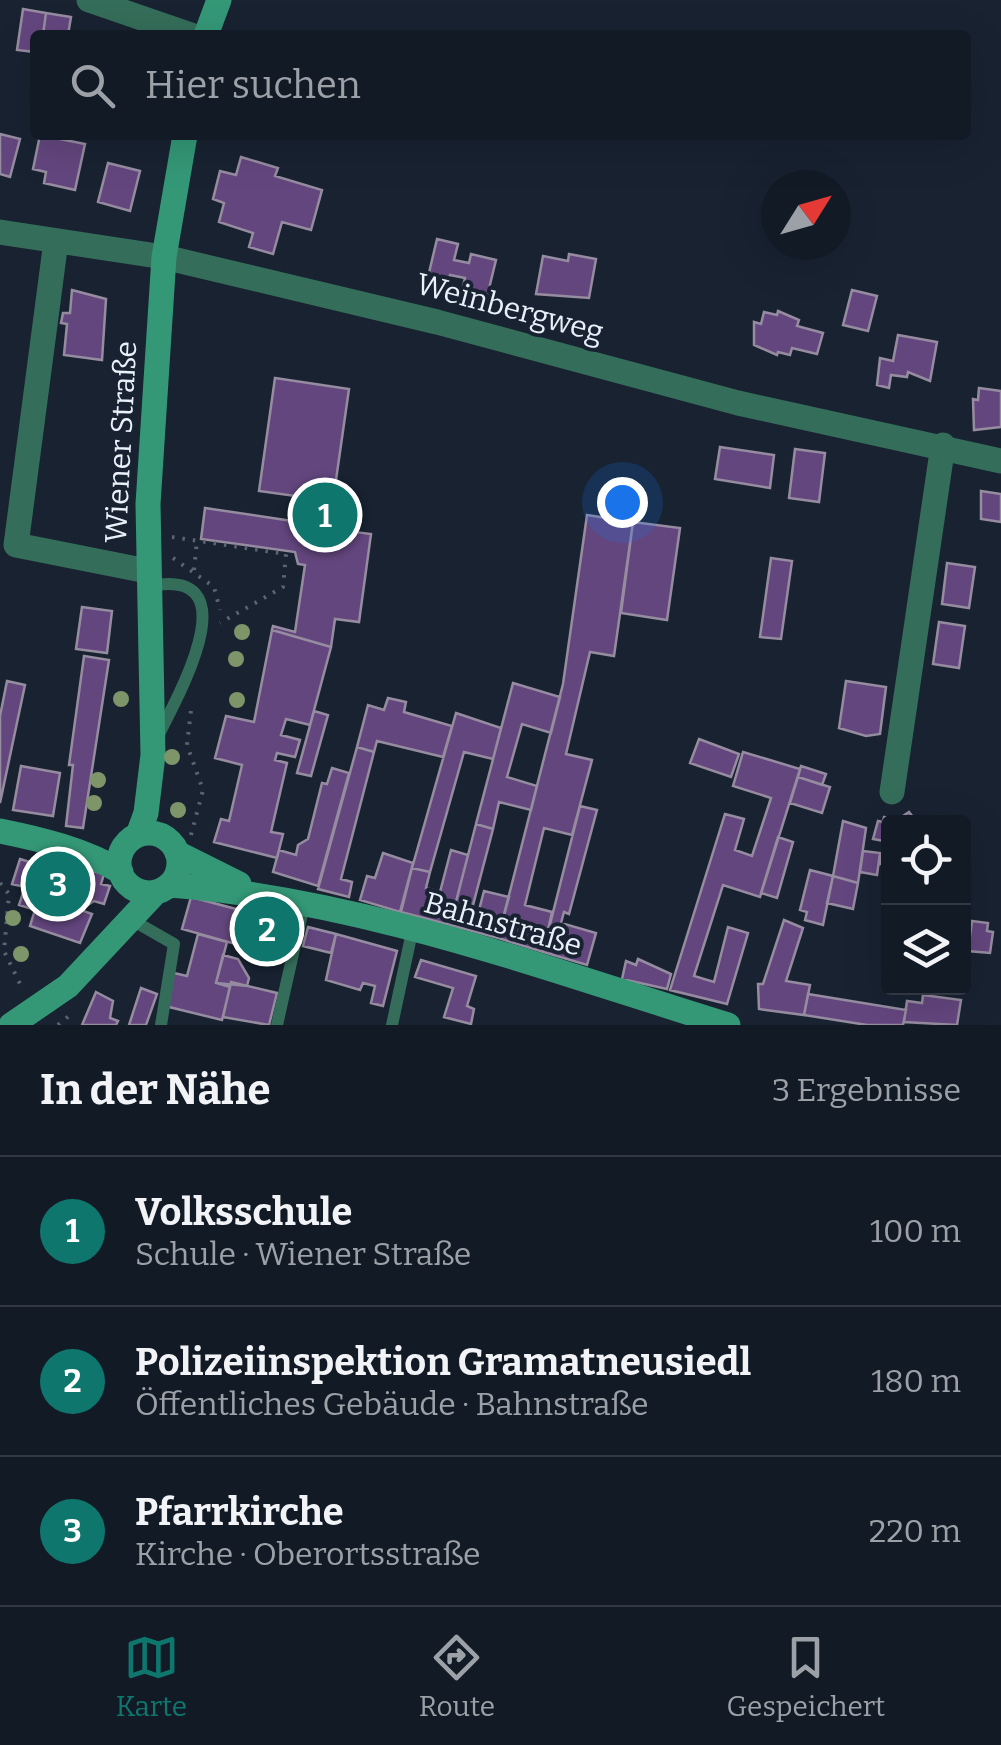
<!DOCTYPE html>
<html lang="de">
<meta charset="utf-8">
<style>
:root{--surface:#121a25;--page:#1f2732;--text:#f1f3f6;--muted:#9ca1a7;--line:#313842;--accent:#0f766e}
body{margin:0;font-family:Bitter,serif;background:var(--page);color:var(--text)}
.controls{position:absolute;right:30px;bottom:30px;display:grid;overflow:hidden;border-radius:10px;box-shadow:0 10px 40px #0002}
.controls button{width:90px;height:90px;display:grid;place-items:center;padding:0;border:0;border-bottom:2px solid var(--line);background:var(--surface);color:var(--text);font:50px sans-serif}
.compass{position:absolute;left:761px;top:170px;width:90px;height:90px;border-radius:50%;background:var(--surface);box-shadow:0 10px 40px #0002;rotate:53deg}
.you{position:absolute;left:622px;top:502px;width:35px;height:35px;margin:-25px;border:8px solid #fff;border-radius:50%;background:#1a73e8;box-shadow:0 0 0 15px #1a73e833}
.badge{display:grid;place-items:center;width:65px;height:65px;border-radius:50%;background:var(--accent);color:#fff;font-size:32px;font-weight:700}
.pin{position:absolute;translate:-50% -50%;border:5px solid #fff;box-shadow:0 2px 10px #0006}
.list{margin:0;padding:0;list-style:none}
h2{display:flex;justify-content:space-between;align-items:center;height:130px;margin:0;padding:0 40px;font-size:42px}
h2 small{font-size:32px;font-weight:400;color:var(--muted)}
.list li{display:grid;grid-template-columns:65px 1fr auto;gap:30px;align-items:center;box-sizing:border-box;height:150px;padding:0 40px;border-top:2px solid var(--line)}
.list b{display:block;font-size:38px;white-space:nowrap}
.list p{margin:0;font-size:32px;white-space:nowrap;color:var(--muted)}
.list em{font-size:32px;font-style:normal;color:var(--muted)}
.icon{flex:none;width:55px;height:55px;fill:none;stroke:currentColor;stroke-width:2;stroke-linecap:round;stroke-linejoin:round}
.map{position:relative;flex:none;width:1001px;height:1025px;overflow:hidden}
.search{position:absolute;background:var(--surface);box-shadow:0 10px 40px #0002;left:30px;right:30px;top:30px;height:110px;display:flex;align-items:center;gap:25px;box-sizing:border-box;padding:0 35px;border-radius:10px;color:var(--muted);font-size:38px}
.sheet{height:580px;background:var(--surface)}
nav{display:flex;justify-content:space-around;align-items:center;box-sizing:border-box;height:140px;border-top:2px solid var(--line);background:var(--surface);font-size:28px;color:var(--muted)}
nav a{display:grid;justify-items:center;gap:5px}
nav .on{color:var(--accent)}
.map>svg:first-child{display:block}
.building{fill:#63467e;stroke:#968ca0;stroke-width:2.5}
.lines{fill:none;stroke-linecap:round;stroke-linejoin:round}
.path{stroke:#5b6472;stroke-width:4;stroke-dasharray:2.5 8;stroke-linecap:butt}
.lane{stroke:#346d59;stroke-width:12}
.street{stroke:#346d59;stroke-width:25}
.secondary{stroke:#349877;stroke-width:25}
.tree{fill:#7e9569}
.labels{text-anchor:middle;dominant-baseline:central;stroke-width:8;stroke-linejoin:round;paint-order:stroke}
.street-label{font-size:30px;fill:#e9f0fa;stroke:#182231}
</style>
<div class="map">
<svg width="1001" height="1025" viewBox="0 0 1001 1025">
<rect width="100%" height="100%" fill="#182231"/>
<path class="building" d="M23 9 46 13 43 35H35V52L17 50Z
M46 13 71 17 68 35H43Z
M0 134 20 139 10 177 0 174Z
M40 135 85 144 75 190 44 183 46 172 33 169Z
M241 157 278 168 275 176 322 190 311 230 282 222 273 254 249 247 253 233 219 222 224 203 213 199 220 171 236 175Z
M108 163 140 171 130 211 98 202Z
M437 239 458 244 454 260 469 263 471 254 496 260 486 301 461 294 465 278 450 275 448 283 428 277Z
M569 254 596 259 589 298 536 294 543 256 568 261Z
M72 290 106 299 102 360 64 355 67 324 61 323 63 313H70Z
M852 290 877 296 868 331 843 325Z
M778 311 799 320 797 326 823 333 817 354 792 348 790 355 778 352 777 355 754 345V322L761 324 764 312 777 315Z
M898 335 937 342 930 381 908 372 907 377 891 375 889 388 877 385 880 358 893 361Z
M275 378 349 389 333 501 351 504 347 531 371 534 359 622 335 619 331 647 272 630 273 626 295 632 305 565 298 564 295 552 201 539 205 508 299 522 303 497 259 491Z
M979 388 1001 391V427L974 430 973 399 978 400Z
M720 447 774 455 770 488 715 479Z
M795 449 825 453 819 502 789 498Z
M981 491 1001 494V522L981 519Z
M587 515 633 522 614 656 590 652 566 754 592 760 572 835 544 828 525 905 552 912 543 952 498 938 563 684Z
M633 522 680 528 667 620 621 613Z
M771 558 792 561 781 639 760 637Z
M947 563 975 567 969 608 942 604Z
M82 607 112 611 107 653 76 649Z
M939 622 965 626 959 668 933 664Z
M272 630 331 647 310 725 286 719 281 735 300 740 295 757 277 753 275 760 287 763 271 832 283 834 277 858 214 842 221 819 229 821 242 765 215 758 226 716 254 722Z
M84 656 109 660 83 828 66 826 73 765H69Z
M7 681 25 685 0 803V716Z
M846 681 886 687 880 734 866 736 839 728Z
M513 683 560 697 551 733 522 724 507 777 537 786 531 810 499 802 493 829 476 824Z
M388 698 406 702 404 712 452 726 443 757 377 741 374 752 357 747 368 705 384 710Z
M314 711 328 715 311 776 297 773Z
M456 713 501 728 493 759 464 752 430 872 412 868Z
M699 739 739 754 731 777 690 763Z
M357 747 374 752 341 879 352 882 349 897 318 889Z
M743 752 800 769 760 897 723 885 694 976 714 982 728 927 748 933 727 1004 670 990 725 814 744 819 735 850 752 856 771 798 733 786Z
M21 766 60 773 53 816 13 810Z
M801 766 826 774 822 785 798 777Z
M332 768 349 773 318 886 273 872 279 850 296 855 298 845 308 839 322 783 327 784Z
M798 777 830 787 822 813 790 803Z
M580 806 597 810 569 914 564 912 561 923 596 933 587 965 543 952Z
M909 812 917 822H888V865L881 864 884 841 873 839 878 821 883 822 884 817 897 820Z
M843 821 866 828 858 883 833 876Z
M476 824 493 829 472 909 479 910 484 891 509 897 498 938 450 925Z
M778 837 793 842 777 898 761 893Z
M451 850 468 855 450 925 401 912 412 868 430 872 426 888 440 892Z
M863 851 880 853 877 875 860 872Z
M383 853 413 863 400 912 360 900 367 876 375 878Z
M20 859 68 874 71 865 104 874 101 884 110 886 104 904 94 901 88 905 40 892 35 910 19 905 25 887 12 884Z
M810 870 833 876 823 925 805 920 807 912 800 910Z
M833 876 858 883 853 909 827 903Z
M39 897 52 901 48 910 62 916 67 905 92 914 80 943 30 926Z
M191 897 247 912 239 945 182 929Z
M247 912 297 924 289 957 239 945Z
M784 920 803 928 786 981 810 985 804 1015 759 1009 758 984H763Z
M972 921 988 923 987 931 993 932 990 953 968 951Z
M308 927 336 934 331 953 303 946Z
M198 934 227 942 216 983 230 987 222 1020 165 1006 174 973 187 976Z
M336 934 397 951 383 1006 371 1003 375 986 363 983 360 990 326 980Z
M223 955 238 959 249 978 247 986 216 983Z
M638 959 671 974 667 989 622 979 626 961 636 965Z
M421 960 476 976 467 1006 474 1009 471 1024 444 1017 453 988 415 977Z
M231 982 277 993 269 1025 223 1017Z
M141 988 157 994 146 1025H129Z
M96 992 113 1001 110 1018 118 1021 116 1025H82Z
M808 994 906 1010 903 1025H867L804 1015Z
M923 995 961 1000 957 1025 904 1022 907 1001 922 1003Z"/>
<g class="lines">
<path class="path" d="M107 519 125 535
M172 537 286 554 283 587 220 623
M173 558 214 587 220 610
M194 570 197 541
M191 835 203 790 187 745 191 710
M0 883 9 894 4 951 23 990
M58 1025 70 1015"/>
<path class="lane" d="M150 586C251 567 179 694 158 736
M132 920 174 944 161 1025
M277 1025 304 905
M392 1025 412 932"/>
<path class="street" d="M89 0 191 35
M0 232 164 257 437 322 738 403 1001 461
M56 241 16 545 147 571
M892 792 943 445"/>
<path class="secondary" d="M206 35 219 0
M0 831C40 839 86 850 121 872
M119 863a30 30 0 1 1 60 0a30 30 0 1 1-60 0Z
M138 835 146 813 153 755 148 504 164 257 185 135
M177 853 239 884
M169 885C360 899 546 969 728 1025
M11 1025 68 986 156 892"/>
</g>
<g class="tree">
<circle cx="120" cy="478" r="8"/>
<circle cx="242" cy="632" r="8"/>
<circle cx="236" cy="659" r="8"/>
<circle cx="121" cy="699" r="8"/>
<circle cx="237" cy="700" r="8"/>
<circle cx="172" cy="757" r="8"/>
<circle cx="98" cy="780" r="8"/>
<circle cx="94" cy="803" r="8"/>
<circle cx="178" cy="810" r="8"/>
<circle cx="13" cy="918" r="8"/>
<circle cx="21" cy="954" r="8"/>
</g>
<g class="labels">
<g class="street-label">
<text transform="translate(510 308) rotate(15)">Weinbergweg</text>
<text transform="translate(121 442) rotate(-87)">Wiener Straße</text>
<text transform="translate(503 924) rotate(16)">Bahnstraße</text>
</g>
</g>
</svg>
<div class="controls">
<button><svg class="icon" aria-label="locate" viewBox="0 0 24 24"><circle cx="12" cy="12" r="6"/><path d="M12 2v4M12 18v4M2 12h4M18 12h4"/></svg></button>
<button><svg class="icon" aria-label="layers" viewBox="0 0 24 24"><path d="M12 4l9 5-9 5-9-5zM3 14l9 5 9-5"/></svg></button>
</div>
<svg class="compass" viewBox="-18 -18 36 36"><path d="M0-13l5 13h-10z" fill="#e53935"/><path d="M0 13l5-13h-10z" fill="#9ca1a7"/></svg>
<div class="you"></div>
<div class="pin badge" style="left:325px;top:515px">1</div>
<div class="pin badge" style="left:267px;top:929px">2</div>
<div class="pin badge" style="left:58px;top:884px">3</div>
<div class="search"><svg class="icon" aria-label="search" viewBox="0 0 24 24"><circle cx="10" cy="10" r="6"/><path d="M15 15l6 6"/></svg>Hier suchen</div>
</div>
<section class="sheet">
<h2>In der Nähe<small>3 Ergebnisse</small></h2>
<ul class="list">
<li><span class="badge">1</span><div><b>Volksschule</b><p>Schule · Wiener Straße</p></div><em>100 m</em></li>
<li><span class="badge">2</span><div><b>Polizeiinspektion Gramatneusiedl</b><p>Öffentliches Gebäude · Bahnstraße</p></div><em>180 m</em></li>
<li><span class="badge">3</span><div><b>Pfarrkirche</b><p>Kirche · Oberortsstraße</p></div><em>220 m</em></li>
</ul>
</section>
<nav>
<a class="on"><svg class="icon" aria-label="map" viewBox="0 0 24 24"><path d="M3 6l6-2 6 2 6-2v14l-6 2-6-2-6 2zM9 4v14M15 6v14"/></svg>Karte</a>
<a><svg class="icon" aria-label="directions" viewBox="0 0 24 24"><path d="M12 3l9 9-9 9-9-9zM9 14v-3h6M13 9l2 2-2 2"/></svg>Route</a>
<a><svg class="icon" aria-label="saved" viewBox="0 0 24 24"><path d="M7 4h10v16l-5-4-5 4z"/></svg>Gespeichert</a>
</nav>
